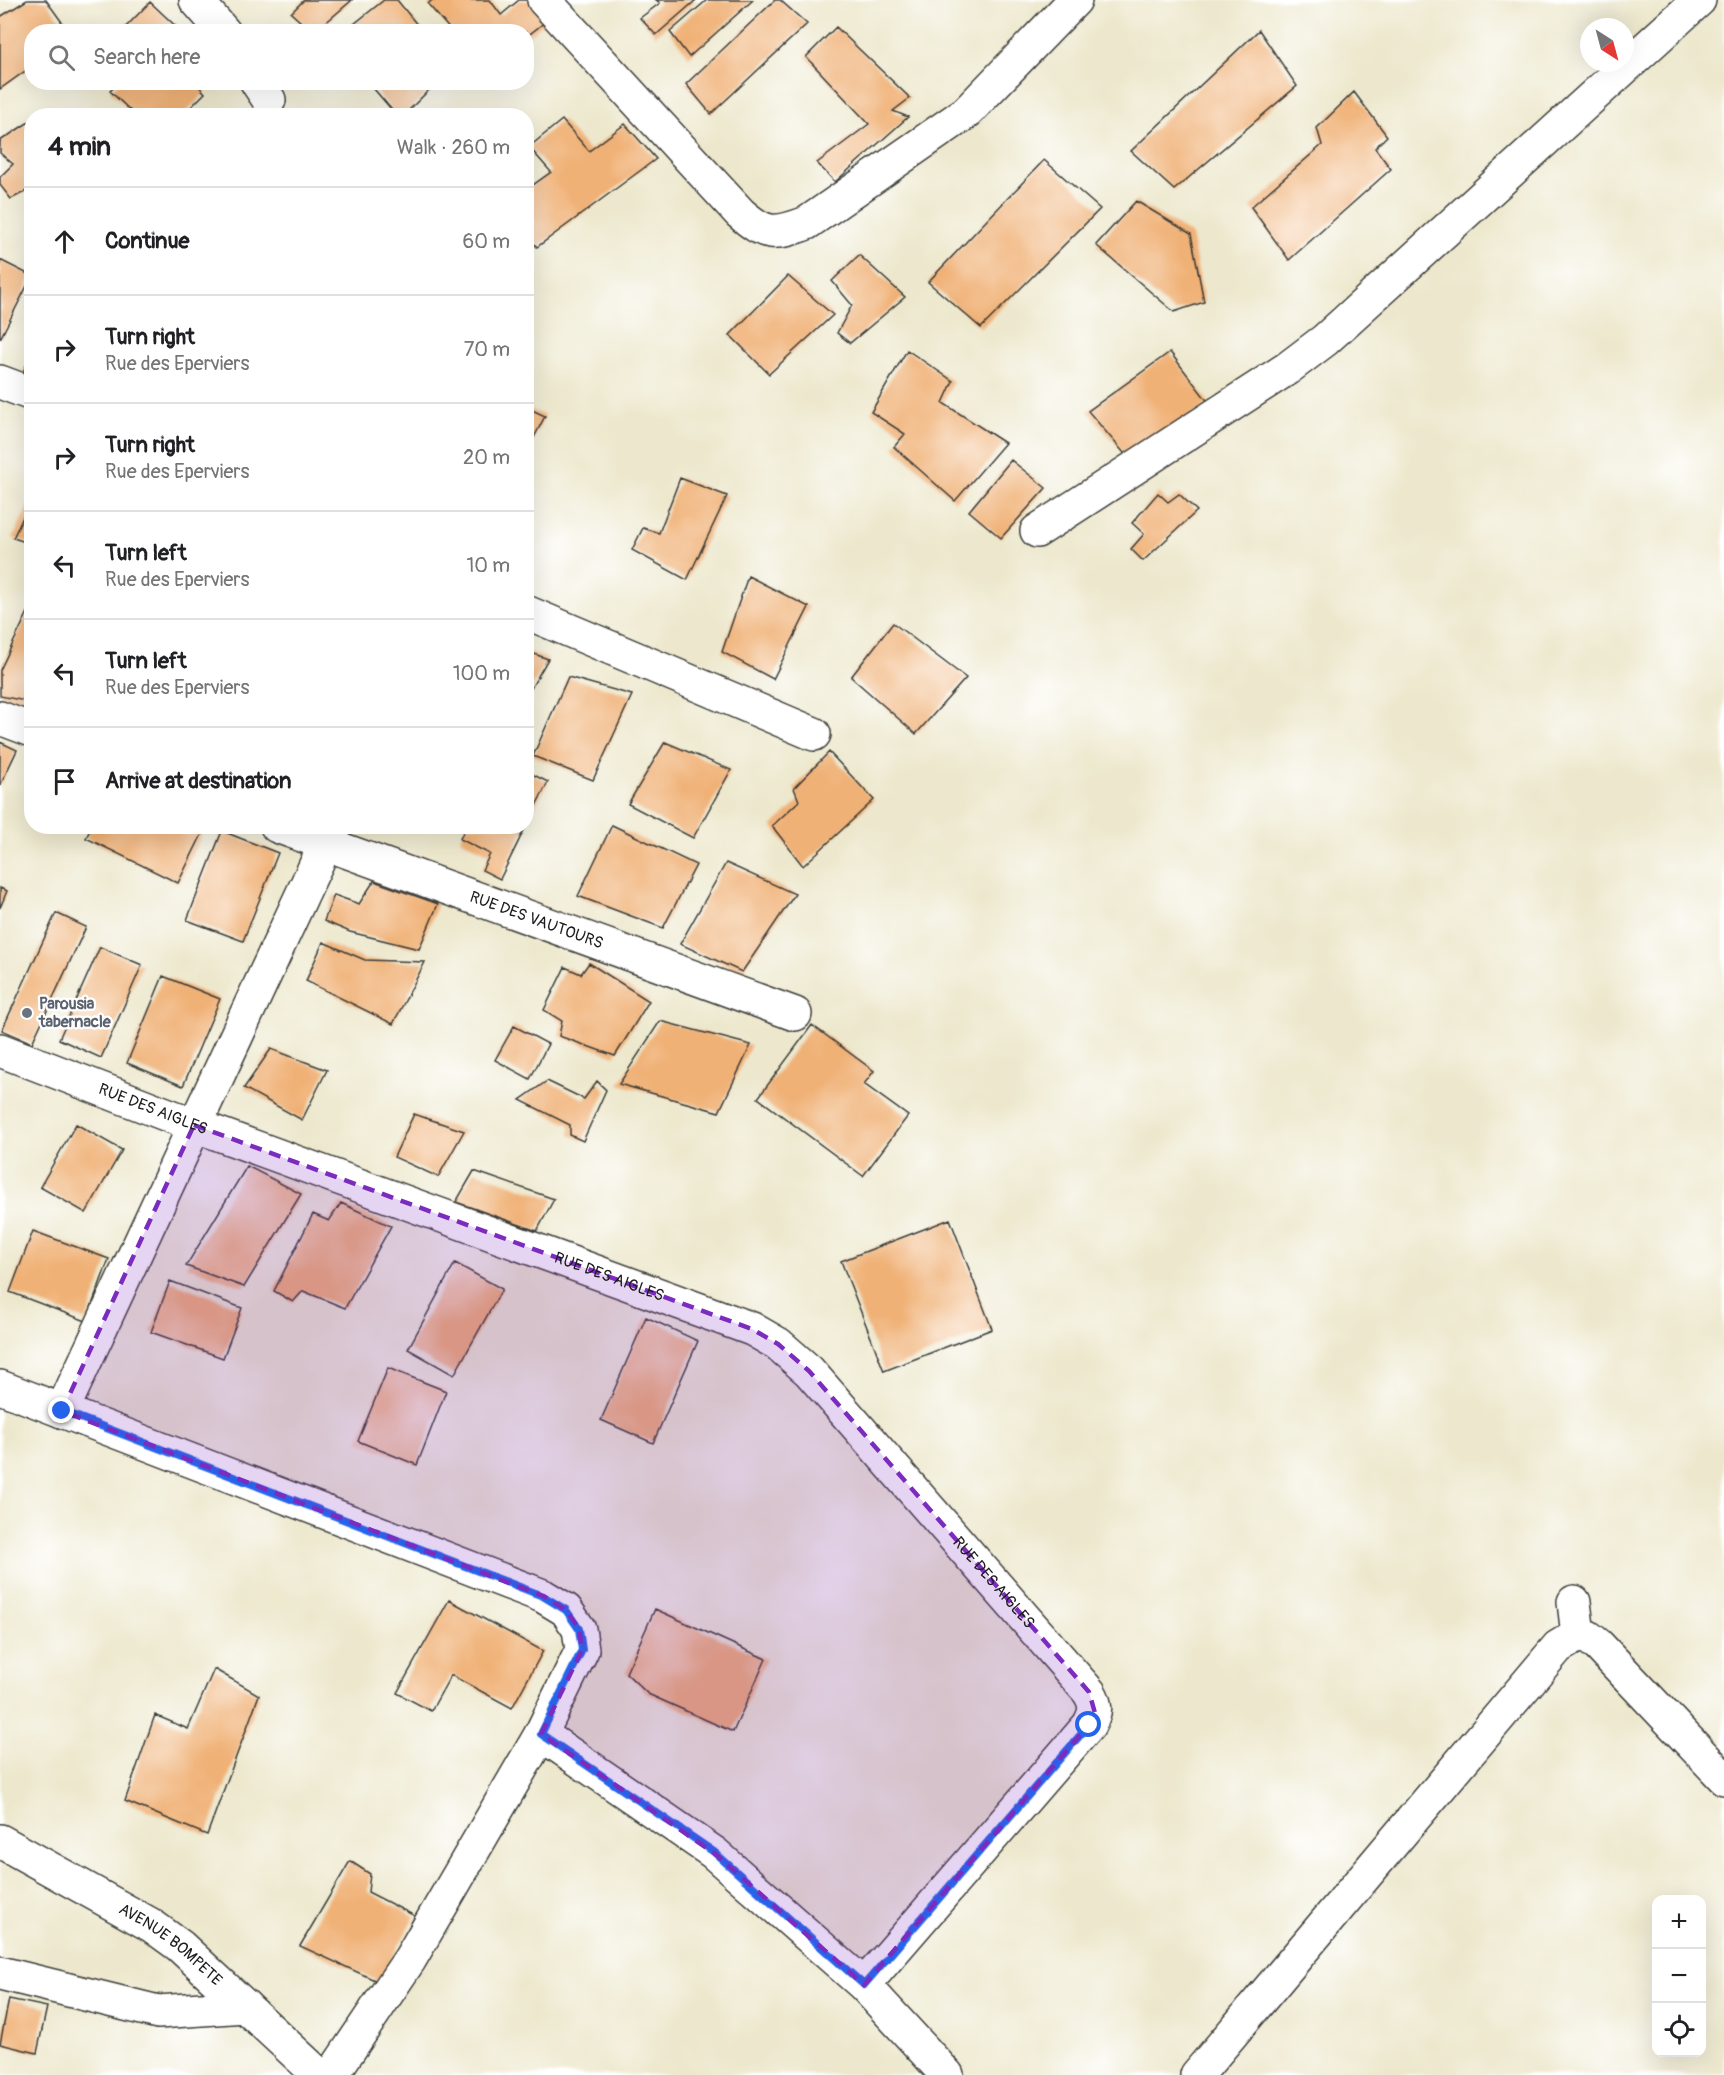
<!DOCTYPE html>
<meta charset="utf-8">
<style>
:root{--surface:#fff;--page:#f2f2f2;--text:#202124;--muted:#757577;--line:#e0e0e0}
body{margin:0;font-family:Pangolin,sans-serif;background:var(--page);color:var(--text)}
.controls{position:absolute;right:18px;bottom:18px;display:grid;overflow:hidden;border-radius:12px;box-shadow:0 6px 24px #0002}
.controls button{width:54px;height:54px;display:grid;place-items:center;padding:0;border:0;border-bottom:2px solid var(--line);background:var(--surface);color:var(--text);font:30px sans-serif}
.compass{position:absolute;left:1580px;top:18px;width:54px;height:54px;border-radius:50%;background:var(--surface);box-shadow:0 6px 24px #0002;rotate:144deg}
.stop{position:absolute;width:18px;height:18px;margin:-14px;border:4px solid #2563eb;border-radius:50%;background:#fff}
.stop.end{background:#2563eb;border-color:#fff;box-shadow:0 2px 6px #0008}
.list{margin:0;padding:0;list-style:none}
h2{display:flex;justify-content:space-between;align-items:center;height:78px;margin:0;padding:0 24px;font-size:26px}
h2 small{font-size:20px;font-weight:400;color:var(--muted)}
.list li{display:grid;grid-template-columns:39px 1fr auto;gap:18px;align-items:center;box-sizing:border-box;height:108px;padding:0 24px;border-top:2px solid var(--line)}
.list b{display:block;font-size:22px;white-space:nowrap}
.list p{margin:0;font-size:20px;white-space:nowrap;color:var(--muted)}
.list em{font-size:20px;font-style:normal;color:var(--muted)}
.icon{flex:none;width:33px;height:33px;fill:none;stroke:currentColor;stroke-width:2;stroke-linecap:round;stroke-linejoin:round}
.map{position:relative;flex:none;width:1724px;height:2075px;overflow:hidden}
.search{position:absolute;background:var(--surface);box-shadow:0 6px 24px #0002;left:24px;top:24px;width:510px;height:66px;display:flex;align-items:center;gap:15px;box-sizing:border-box;padding:0 21px;border-radius:24px;color:var(--muted);font-size:22px}
.panel{position:absolute;background:var(--surface);box-shadow:0 6px 24px #0002;left:24px;top:108px;width:510px;height:726px;border-radius:24px}
.map>svg:first-child{display:block}
.building{fill:#f0b176}
.lines{fill:none;stroke-linecap:round;stroke-linejoin:round}
.minor-casing{stroke:#3b3b37;stroke-width:36}
.minor{stroke:#fff;stroke-width:33}
.route{stroke:#2563eb;stroke-width:8}
.marked{fill:#7b2cbf;fill-opacity:0.2;stroke:#7b2cbf;stroke-width:4.5;stroke-dasharray:12 8;stroke-linejoin:round}
.worship-dot{fill:#6b7280;stroke:#fff;stroke-width:2}
.labels{text-anchor:middle;dominant-baseline:central;stroke-width:4.5;stroke-linejoin:round;paint-order:stroke}
.street-label{font-size:16px;fill:#1c1c1c;stroke:#fff}
.worship-label{font-size:16px;font-weight:bold;fill:#5b616d;stroke:#fff;text-anchor:start}
</style>
<div class="map">
<svg width="1724" height="2075" viewBox="0 0 1724 2075">
<rect width="100%" height="100%" fill="#fff"/>
<filter id="ink" filterUnits="userSpaceOnUse"><feTurbulence type="fractalNoise" baseFrequency=".0167" numOctaves="2"/><feDisplacementMap in="SourceGraphic" scale="12" xChannelSelector="R" yChannelSelector="G"/><feConvolveMatrix kernelMatrix="1 2 1 2 8 2 1 2 1" color-interpolation-filters="sRGB"/></filter>
<filter id="wash" filterUnits="userSpaceOnUse"><feTurbulence type="fractalNoise" baseFrequency=".008" numOctaves="4" result="noise"/><feDisplacementMap in="SourceGraphic" scale="24" xChannelSelector="R" yChannelSelector="G"/><feGaussianBlur stdDeviation="1.35" result="paint"/><feColorMatrix in="noise" values="0 0 0 0 0 0 0 0 0 0 0 0 0 0 0 0 0 1.4 0 .05"/><feComposite in="paint" operator="in"/></filter>
<g filter="url(#wash)">
<rect width="100%" height="100%" fill="#ede8cd"/>
<g id="blocks">
<path class="building" d="M27 0H46L69 32H32V66L0 89V17Z
M304 0H352L315 32H312L291 13Z
M384 0H397L423 32H344Z
M432 0H490L501 15 519 0H529L545 22 526 37V32H452L428 4Z
M656 0H696L656 35 640 18 660 3Z
M707 0H753L689 57 670 32Z
M775 0H780L807 24 711 114 686 84Z
M150 2 182 32H121Z
M836 27 910 98 893 111 908 117 835 182 817 163 869 124 806 57Z
M1259 30 1297 86 1174 190 1131 151Z
M120 82H195L205 93 182 116H136L110 91Z
M368 82H437L403 116H397Z
M1354 92 1387 136 1375 148 1391 169 1289 260 1251 207 1322 145 1317 128Z
M32 120V188L11 199 0 185V177L13 164 0 153V141Z
M562 120 589 151 625 124 656 159 537 247 526 235V190L551 172 529 147Z
M1044 160 1100 209 981 328 928 282Z
M1136 201 1191 234 1204 302 1174 312 1096 245Z
M859 255 905 297 850 343 837 333 852 305 832 281Z
M0 260 32 276 0 339Z
M788 276 833 315 769 374 730 335Z
M907 350 953 381 943 403 1005 443 955 501 894 447 905 434 871 412Z
M1170 352 1209 403 1130 460 1088 411Z
M32 354V381L21 376Z
M526 407 545 416 526 453Z
M1011 460 1046 488 1001 538 969 511Z
M680 478 727 496 687 580 632 550 643 528 659 533Z
M1158 493 1168 502 1179 494 1197 511 1143 561 1131 549 1144 534 1132 523Z
M32 498V544L13 538Z
M748 576 809 607 773 679 722 652Z
M32 604V698L30 702 0 696V670Z
M893 623 966 678 916 734 851 677Z
M526 651 548 659 526 697Z
M568 677 632 695 593 780 533 756Z
M0 742 17 750 0 786Z
M665 742 731 770 693 838 628 804Z
M829 752 874 800 803 866 772 826 799 801 794 788Z
M526 771 548 782 526 825Z
M612 825 696 865 663 928 578 896Z
M92 826H206L178 883 86 838Z
M466 826H526L500 879 482 870 490 854 460 839Z
M222 831 278 853 243 941 187 920Z
M726 863 795 894 742 972 680 944Z
M374 881 438 904 419 949 350 932 324 921 334 895 359 904Z
M0 888 7 891 0 908Z
M56 913 86 927 32 1043 2 1030Z
M323 942 365 960 425 962 393 1024 306 981Z
M100 947 142 965 101 1058 59 1039Z
M589 963 649 1001 615 1056 559 1036 562 1021 544 1010 565 967 581 974Z
M163 976 220 999 183 1086 127 1063Z
M660 1021 751 1045 719 1112 619 1084Z
M812 1025 874 1071 864 1084 908 1116 863 1176 758 1098Z
M514 1026 548 1044 530 1079 495 1060Z
M271 1049 327 1070 302 1120 244 1088Z
M547 1081 584 1099 597 1081 606 1090 583 1141 570 1135V1125L520 1100Z
M414 1114 464 1131 438 1177 394 1157Z
M76 1124 122 1150 86 1213 40 1187Z
M247 1166 301 1194 244 1287 186 1266Z
M474 1171 554 1199 537 1231 456 1202Z
M341 1203 391 1226 345 1308 303 1291 293 1302 274 1291 313 1214 329 1221Z
M950 1219 992 1329 884 1371 841 1261Z
M33 1231 109 1259 86 1321 10 1292Z
M455 1263 502 1289 454 1375 408 1349Z
M170 1281 242 1308 223 1358 151 1332Z
M646 1317 698 1341 653 1443 601 1420Z
M388 1368 446 1391 417 1465 358 1441Z
M449 1600 543 1651 512 1708 451 1675 431 1711 397 1693Z
M655 1609 766 1659 733 1732 648 1694 626 1673Z
M214 1669 259 1695 207 1835 125 1801 155 1715 188 1729Z
M350 1861 370 1874 368 1892 415 1916 379 1982 300 1946Z
M9 1999 47 2007 37 2053 0 2044Z"/>
</g>
</g>
<g filter="url(#ink)">
<use href="#blocks" fill-opacity="0" stroke="#3b3b37" stroke-width="1.5"/>
<g class="lines">
<g class="minor-casing">
<g id="minor">
<path d="M196 0 224 32"/>
<path d="M544 0 740 213C766 236 775 235 807 223L967 112 1075 0"/>
<path d="M257 82 269 100"/>
<path d="M0 382 32 394"/>
<path d="M1037 531 1288 368 1325 340 1699 0"/>
<path d="M526 612 814 734"/>
<path d="M0 718 32 730"/>
<path id="s1" d="M277 826 795 1014"/>
<path id="s2" d="M0 1050 194 1125 752 1329 778 1344 809 1371 1089 1692C1097 1705 1096 1712 1089 1725L864 1985"/>
<path d="M0 1387 543 1596 566 1610 579 1629 582 1650 541 1734 714 1853 864 1985 947 2075"/>
<path d="M62 1411 334 826"/>
<path d="M1574 1602 1578 1635 1588 1637 1598 1645 1724 1778"/>
<path id="s3" d="M0 1841 151 1925 180 1946 319 2075"/>
<path d="M0 1973 158 2012 245 2006"/>
<path d="M332 2075 410 1959 541 1734"/>
<path d="M1197 2075 1558 1647 1578 1635"/>
</g>
</g>
<use href="#minor" class="minor"/>
</g>
</g>
<g class="lines" filter="url(#ink)">
<path class="route" d="M62 1411 543 1596 566 1610 579 1629 582 1650 541 1734 714 1852 864 1985 1089 1725"/>
</g>
<path class="marked" d="M194 1125 752 1329 778 1344 809 1371 1089 1692 1095 1713 1089 1725 864 1985 714 1853 541 1734 582 1650 579 1629 566 1610 543 1596 62 1411Z"/>
<circle class="worship-dot" cx="27" cy="1013" r="6"/>
<g class="labels">
<g class="street-label">
<text stroke="none"><textPath href="#s1" startOffset="276">RUE DES VAUTOURS</textPath></text>
<text stroke="none"><textPath href="#s2" startOffset="164">RUE DES AIGLES</textPath></text>
<text stroke="none"><textPath href="#s2" startOffset="650">RUE DES AIGLES</textPath></text>
<text stroke="none"><textPath href="#s2" startOffset="1154">RUE DES AIGLES</textPath></text>
<text stroke="none"><textPath href="#s3" startOffset="200">AVENUE BOMPETE</textPath></text>
</g>
<g class="worship-label">
<text x="39" y="1004">Parousia<tspan x="39" dy="18">tabernacle</tspan></text>
</g>
</g>
</svg>
<div class="controls">
<button>+</button>
<button>−</button>
<button><svg class="icon" aria-label="locate" viewBox="0 0 24 24"><circle cx="12" cy="12" r="6"/><path d="M12 2v4M12 18v4M2 12h4M18 12h4"/></svg></button>
</div>
<svg class="compass" viewBox="-18 -18 36 36"><path d="M0-13l5 13h-10z" fill="#e53935"/><path d="M0 13l5-13h-10z" fill="#757577"/></svg>
<div class="stop" style="left:1089px;top:1725px"></div>
<div class="stop end" style="left:62px;top:1411px"></div>
<div class="search"><svg class="icon" aria-label="search" viewBox="0 0 24 24"><circle cx="10" cy="10" r="6"/><path d="M15 15l6 6"/></svg>Search here</div>
<section class="panel">
<h2>4 min<small>Walk · 260 m</small></h2>
<ul class="list">
<li><svg class="icon" aria-label="ahead" viewBox="0 0 24 24"><path d="M12 20V5M6 11l6-6 6 6"/></svg><div><b>Continue</b></div><em>60 m</em></li>
<li><svg class="icon" aria-label="right" viewBox="0 0 24 24"><path d="M7 20v-9h11M14 6l5 5-5 5"/></svg><div><b>Turn right</b><p>Rue des Eperviers</p></div><em>70 m</em></li>
<li><svg class="icon" aria-label="right" viewBox="0 0 24 24"><path d="M7 20v-9h11M14 6l5 5-5 5"/></svg><div><b>Turn right</b><p>Rue des Eperviers</p></div><em>20 m</em></li>
<li><svg class="icon" aria-label="left" viewBox="0 0 24 24"><path d="M17 20v-9H6M10 6l-5 5 5 5"/></svg><div><b>Turn left</b><p>Rue des Eperviers</p></div><em>10 m</em></li>
<li><svg class="icon" aria-label="left" viewBox="0 0 24 24"><path d="M17 20v-9H6M10 6l-5 5 5 5"/></svg><div><b>Turn left</b><p>Rue des Eperviers</p></div><em>100 m</em></li>
<li><svg class="icon" aria-label="arrive" viewBox="0 0 24 24"><path d="M6 21V4h12l-3 4 3 4H6"/></svg><div><b>Arrive at destination</b></div></li>
</ul>
</section>
</div>
